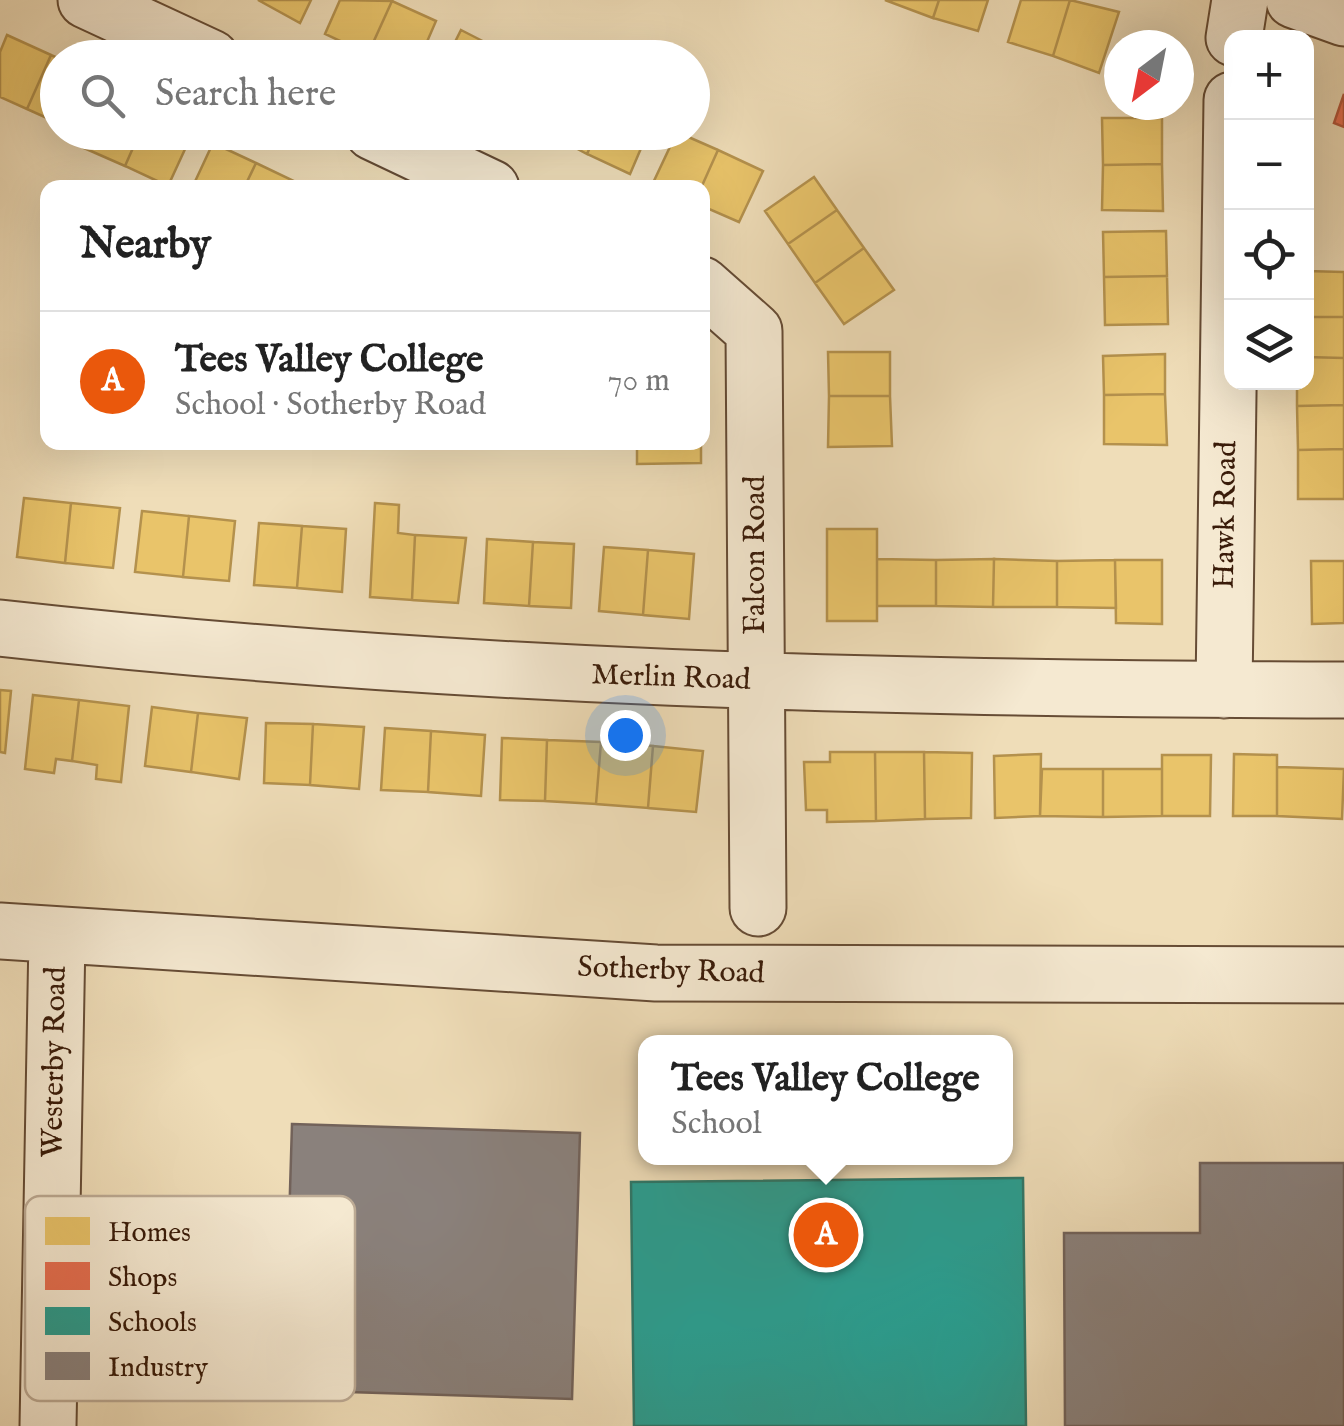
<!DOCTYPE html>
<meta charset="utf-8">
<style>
:root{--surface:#fff;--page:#f6f6f6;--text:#222;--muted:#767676;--line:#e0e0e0;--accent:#ea580c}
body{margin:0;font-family:"IM FELL English",serif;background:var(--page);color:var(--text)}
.controls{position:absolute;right:30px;top:30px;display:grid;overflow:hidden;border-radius:20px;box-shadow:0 10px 40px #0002}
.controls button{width:90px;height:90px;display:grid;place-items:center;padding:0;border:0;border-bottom:2px solid var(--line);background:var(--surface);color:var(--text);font:50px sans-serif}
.compass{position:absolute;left:1104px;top:30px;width:90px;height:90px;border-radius:50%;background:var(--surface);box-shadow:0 10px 40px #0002;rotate:212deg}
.you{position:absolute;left:625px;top:735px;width:35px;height:35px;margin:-25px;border:8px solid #fff;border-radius:50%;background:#1a73e8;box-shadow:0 0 0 15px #1a73e833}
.badge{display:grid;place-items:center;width:65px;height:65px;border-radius:50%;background:var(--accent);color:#fff;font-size:32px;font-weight:700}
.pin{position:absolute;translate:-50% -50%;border:5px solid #fff;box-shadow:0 2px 10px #0006}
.popup{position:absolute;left:638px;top:1035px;width:375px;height:130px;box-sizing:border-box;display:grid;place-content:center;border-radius:20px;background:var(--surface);filter:drop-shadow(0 2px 8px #0005);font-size:32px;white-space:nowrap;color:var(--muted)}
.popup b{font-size:38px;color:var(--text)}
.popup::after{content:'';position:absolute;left:50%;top:100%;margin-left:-20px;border:20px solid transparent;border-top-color:var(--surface)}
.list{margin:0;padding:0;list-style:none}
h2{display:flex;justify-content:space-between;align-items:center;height:130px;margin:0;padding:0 40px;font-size:42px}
h2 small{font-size:32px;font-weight:400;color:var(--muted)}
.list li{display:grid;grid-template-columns:65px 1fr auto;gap:30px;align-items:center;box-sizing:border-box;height:140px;padding:0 40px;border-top:2px solid var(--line)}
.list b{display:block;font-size:38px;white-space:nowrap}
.list p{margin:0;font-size:32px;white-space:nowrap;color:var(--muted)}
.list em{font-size:32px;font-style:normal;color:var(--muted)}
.icon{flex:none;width:55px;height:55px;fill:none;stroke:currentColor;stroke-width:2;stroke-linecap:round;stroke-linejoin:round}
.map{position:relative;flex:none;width:1344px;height:1426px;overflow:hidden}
.search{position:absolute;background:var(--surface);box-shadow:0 10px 40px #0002;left:40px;top:40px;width:670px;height:110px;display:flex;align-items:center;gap:25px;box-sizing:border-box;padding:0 35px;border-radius:55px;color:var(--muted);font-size:38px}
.panel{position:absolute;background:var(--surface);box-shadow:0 10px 40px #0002;left:40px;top:180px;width:670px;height:270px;border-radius:20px}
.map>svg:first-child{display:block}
.homes{fill:#e9c46a;stroke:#b4914d;stroke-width:2.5}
.shops{fill:#e76f51;stroke:#b3563b;stroke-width:2.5}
.schools{fill:#2a9d8f;stroke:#2e7667;stroke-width:2.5}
.industry{fill:#8a817c;stroke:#72625a;stroke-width:2.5}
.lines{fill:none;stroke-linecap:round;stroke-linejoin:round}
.street-casing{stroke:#664c35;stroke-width:59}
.street{stroke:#f5e9d1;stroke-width:55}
.labels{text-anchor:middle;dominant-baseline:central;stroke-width:10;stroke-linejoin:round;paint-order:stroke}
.street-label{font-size:30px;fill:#391b09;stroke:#f5e9d1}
.key{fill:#f5e9d1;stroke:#bdab95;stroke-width:2.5}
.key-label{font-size:28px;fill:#391b09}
</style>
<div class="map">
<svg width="1344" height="1426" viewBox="0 0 1344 1426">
<rect width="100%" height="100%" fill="#efddb8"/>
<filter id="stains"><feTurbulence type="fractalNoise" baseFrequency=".002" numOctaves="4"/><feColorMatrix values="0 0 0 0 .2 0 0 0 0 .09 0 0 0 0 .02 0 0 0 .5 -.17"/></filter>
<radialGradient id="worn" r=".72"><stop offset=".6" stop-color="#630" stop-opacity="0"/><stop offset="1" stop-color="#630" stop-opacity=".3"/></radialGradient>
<path class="homes" d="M258 0H311L300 23Z
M340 0 392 1 368 54 325 34Z
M885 0H939L933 18Z
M939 0H988L978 31 933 18Z
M1021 0H1070L1053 56 1008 42Z
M1070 0 1119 12 1099 73 1053 56Z
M392 1 436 21 420 58 368 54Z
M461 30 502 51 499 58H447Z
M7 35 51 55 27 109 0 97V52Z
M51 55 58 58V123L27 109Z
M1102 118H1162V164L1103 165Z
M91 132H140L125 166 84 148Z
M140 132 192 134 168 186 125 166Z
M546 132H597L587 154Z
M597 132H648L630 174 587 154Z
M677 132 718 150 701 188 653 183Z
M213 143 256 163 244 188H192Z
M718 150 763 171 739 222 702 206 701 188Z
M256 163 296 182 293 188H244Z
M1162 164 1163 211 1102 210 1103 165Z
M814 177 837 210 788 244 765 211Z
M837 210 864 248 815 283 788 244Z
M1166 231 1167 276 1104 277 1103 232Z
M864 248 894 290 844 324 815 283Z
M1306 271 1344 272V317H1306Z
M1167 276 1168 324 1105 325 1104 277Z
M1306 317H1344V358L1306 357Z
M828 352H890V396H829Z
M1165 354V394L1104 395 1103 356Z
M1306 357 1344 358V405L1297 406V382H1306Z
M1165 394 1167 445 1104 444V395Z
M829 396H890L892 446 828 447Z
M1344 405V449L1298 450 1297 406Z
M637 442H701V463L637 464Z
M1344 449V499H1298V450Z
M24 498 71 503 65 563 17 557Z
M71 503 120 508 113 568 65 563Z
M375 503 399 505 398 533 415 535 412 600 370 597Z
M142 511 189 516 183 577 135 572Z
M189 516 235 521 229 581 183 577Z
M259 523 302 526 297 588 254 585Z
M302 526 346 529 342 592 297 588Z
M827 529H877V621H827Z
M415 535 466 538 458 603 412 600Z
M487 539 533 542 529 606 484 603Z
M533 542 574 544 571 608 529 606Z
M604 547 648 550 643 615 599 611Z
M648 550 694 554 689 619 643 615Z
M877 559 936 560V606H877Z
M994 559 1057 561V607H993Z
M994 559 993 607 936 606V560Z
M1115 560H1162V624L1116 623Z
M1115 560 1116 608 1057 607V561Z
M1311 561H1344V623L1312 624Z
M0 690 11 691 5 753 0 752Z
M33 695 79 700 72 761 56 759 54 773 25 769Z
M79 700 129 706 121 782 96 779 97 765 72 761Z
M152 707 198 713 191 772 145 766Z
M198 713 247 718 239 779 191 772Z
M266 723 313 724 310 785 264 783Z
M313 724 364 727 359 789 310 785Z
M385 728 431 731 428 792 381 790Z
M431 731 485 735 481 796 428 792Z
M502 738 547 740 545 801 500 800Z
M547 740 601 742 596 804 545 801Z
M601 742 653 746 648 808 596 804Z
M653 746 703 751 696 812 648 808Z
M830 752H875L876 821 827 822V810H806L804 762H830Z
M875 752H924L925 819 876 821Z
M924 752 972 753 971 818 925 819Z
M1041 754 1040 816 995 818 994 756Z
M1234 754 1277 755V816H1233Z
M1162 755H1211L1210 816H1162Z
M1277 767 1344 769 1342 819 1277 816Z
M1042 769H1103V817L1040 816Z
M1103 769H1162V816L1103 817Z"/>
<path class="shops" d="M1344 94V127L1334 123Z"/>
<path class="schools" d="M1023 1178 1026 1426H634L631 1182Z"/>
<path class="industry" d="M292 1124 580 1133 572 1399 284 1390Z
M1200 1163H1344V1426H1065L1064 1233H1200Z"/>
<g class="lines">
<g class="street-casing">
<path id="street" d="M86 0 211 58
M1294 0 1344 18
M1234 38 1240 0
M373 132 491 188
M702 285 754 331 758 908
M0 628C447 678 895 689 1344 690
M1224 690 1232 100
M0 931 656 973 1344 975
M48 1426 57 937"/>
</g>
<use href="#street" class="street"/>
</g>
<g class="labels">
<g class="street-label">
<text transform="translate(1226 515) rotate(-89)">Hawk Road</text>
<text transform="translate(756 555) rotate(-90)">Falcon Road</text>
<text transform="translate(671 678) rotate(2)">Merlin Road</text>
<text transform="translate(671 971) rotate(2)">Sotherby Road</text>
<text transform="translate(55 1062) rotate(-89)">Westerby Road</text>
</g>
</g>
<rect x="25" y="1196" width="330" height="205" rx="15" class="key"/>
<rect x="45" y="1217" width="45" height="28" fill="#e9c46a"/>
<rect x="45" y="1262" width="45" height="28" fill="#e76f51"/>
<rect x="45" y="1307" width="45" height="28" fill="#2a9d8f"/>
<rect x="45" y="1352" width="45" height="28" fill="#8a817c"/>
<g class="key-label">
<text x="108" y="1241">Homes</text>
<text x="108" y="1286">Shops</text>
<text x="108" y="1331">Schools</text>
<text x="108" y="1376">Industry</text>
</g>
<rect width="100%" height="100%" filter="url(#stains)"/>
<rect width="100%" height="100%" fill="url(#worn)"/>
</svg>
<div class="controls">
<button>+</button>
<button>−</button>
<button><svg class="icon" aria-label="locate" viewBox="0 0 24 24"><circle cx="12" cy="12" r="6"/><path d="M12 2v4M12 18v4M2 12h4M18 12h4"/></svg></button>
<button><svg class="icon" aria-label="layers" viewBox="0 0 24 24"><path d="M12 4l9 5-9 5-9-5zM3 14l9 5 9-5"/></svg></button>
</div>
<svg class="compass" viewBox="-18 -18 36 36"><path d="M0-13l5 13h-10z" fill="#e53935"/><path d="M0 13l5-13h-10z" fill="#767676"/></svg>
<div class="you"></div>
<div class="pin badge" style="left:826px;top:1235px">A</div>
<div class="popup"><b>Tees Valley College</b>School</div>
<div class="search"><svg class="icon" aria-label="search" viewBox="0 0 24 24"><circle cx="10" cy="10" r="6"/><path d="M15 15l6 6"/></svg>Search here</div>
<section class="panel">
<h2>Nearby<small></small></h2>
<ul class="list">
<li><span class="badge">A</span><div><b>Tees Valley College</b><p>School · Sotherby Road</p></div><em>70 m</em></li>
</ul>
</section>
</div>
